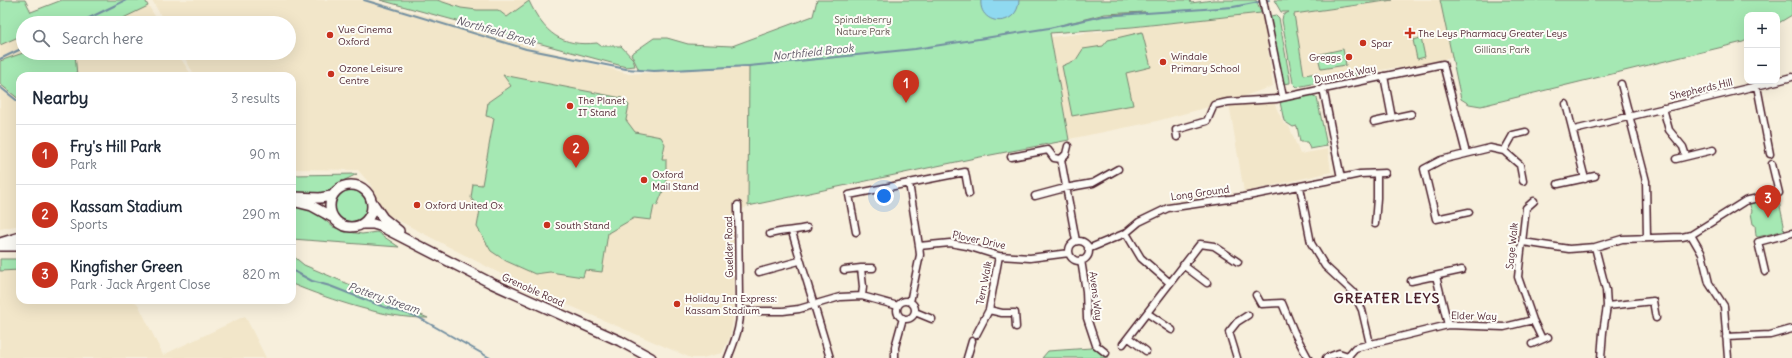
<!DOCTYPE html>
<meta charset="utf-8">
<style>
:root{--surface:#fff;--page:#f6f6f7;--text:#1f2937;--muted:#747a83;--line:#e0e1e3;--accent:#c8321e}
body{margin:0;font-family:Delius,sans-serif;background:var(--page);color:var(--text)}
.controls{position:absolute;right:12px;top:12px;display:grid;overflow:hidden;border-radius:8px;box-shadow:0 4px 16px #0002}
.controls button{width:36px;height:36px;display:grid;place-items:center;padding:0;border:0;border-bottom:1px solid var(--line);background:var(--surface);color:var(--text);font:20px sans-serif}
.you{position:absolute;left:884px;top:196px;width:14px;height:14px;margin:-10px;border:3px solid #fff;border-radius:50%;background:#1a73e8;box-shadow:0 0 0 6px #1a73e833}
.badge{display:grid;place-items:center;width:26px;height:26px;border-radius:50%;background:var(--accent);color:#fff;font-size:13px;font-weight:700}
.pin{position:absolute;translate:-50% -33px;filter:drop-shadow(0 1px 2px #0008)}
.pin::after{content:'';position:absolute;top:21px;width:14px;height:12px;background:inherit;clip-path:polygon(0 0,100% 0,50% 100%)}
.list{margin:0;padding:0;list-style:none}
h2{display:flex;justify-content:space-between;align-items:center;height:52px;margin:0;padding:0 16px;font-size:17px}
h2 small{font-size:13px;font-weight:400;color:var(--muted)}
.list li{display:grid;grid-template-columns:26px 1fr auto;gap:12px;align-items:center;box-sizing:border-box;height:60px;padding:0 16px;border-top:1px solid var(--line)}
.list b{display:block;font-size:15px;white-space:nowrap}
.list p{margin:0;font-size:13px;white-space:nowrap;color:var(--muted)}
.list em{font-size:13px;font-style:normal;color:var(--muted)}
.icon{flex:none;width:22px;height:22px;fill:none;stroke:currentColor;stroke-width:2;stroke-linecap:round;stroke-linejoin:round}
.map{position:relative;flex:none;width:1792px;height:358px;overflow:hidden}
.search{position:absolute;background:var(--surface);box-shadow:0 4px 16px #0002;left:16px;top:16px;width:280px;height:44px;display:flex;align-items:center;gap:10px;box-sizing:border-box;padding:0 14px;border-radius:22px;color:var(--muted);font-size:15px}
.panel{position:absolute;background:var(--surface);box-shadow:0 4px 16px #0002;left:16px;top:72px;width:280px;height:232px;border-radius:12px}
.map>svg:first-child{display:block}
.built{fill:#f2e6c9}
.green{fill:#a5e8b3;stroke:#78846f;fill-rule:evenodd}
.water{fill:#8fd9f0;stroke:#738fa1}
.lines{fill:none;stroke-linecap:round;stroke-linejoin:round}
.stream{stroke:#738fa1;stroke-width:2}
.street-casing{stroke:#4a1f2b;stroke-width:9}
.secondary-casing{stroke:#4a1f2b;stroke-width:12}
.street{stroke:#fdfcf7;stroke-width:6}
.secondary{stroke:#fdfcf7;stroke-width:9}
.poi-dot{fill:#c8321e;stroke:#fdfcf7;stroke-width:1.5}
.labels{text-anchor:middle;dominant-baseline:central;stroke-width:4;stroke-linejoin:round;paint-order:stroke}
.park-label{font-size:10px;fill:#61514d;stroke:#fdfcf7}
.poi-label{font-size:10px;fill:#4a1f2b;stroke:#fdfcf7;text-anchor:start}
.street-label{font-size:10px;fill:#4a1f2b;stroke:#fdfcf7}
.water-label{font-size:11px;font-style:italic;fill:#5f5766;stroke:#fdfcf7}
.district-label{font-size:14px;font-weight:bold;letter-spacing:1px;fill:#4a1f2b;stroke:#fdfcf7}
</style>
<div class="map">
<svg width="1792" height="358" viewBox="0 0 1792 358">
<rect width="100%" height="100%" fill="#f7efdc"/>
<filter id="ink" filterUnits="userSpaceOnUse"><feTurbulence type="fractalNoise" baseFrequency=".025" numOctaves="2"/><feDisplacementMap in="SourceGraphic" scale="8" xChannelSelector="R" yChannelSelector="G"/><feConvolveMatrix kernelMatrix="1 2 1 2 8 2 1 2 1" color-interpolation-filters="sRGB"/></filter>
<g filter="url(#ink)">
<path class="built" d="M0 0H25L31 12 62 0H145L159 23H23V53H177L192 76H20V225L0 229Z
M152 0H370L629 74 749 66 748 206 734 214 733 319 730 337 722 353 702 358H691L522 285 384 213 370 184 358 170 292 169V76H195L182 53H289V23H165Z
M437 0H531L507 18 498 10H477L461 8Z
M1393 0H1440L1453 57 1413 67 1392 68 1324 81 1304 75 1294 14Z
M1261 13 1264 21 1273 86 1227 102 1153 122 1069 139 1051 37Z
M1229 103H1274L1284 124 1289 126 1300 154 1328 149 1331 172 1244 192Z
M20 270V300H132L138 304 163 355 245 316 266 358H0V271Z"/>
<path class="green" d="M0 0H25L31 12 62 0H145L148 6 113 23H23V35L0 45Z
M380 0H437L461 8 477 10H498L507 17 529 1C544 33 561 47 597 43L601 46H621L633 59 635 66 626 67Z
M817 0H1190L1191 3 1213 0H1256L1261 13 1132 27 1050 33 1069 140 975 158 748 206 749 66 654 71 639 70 631 54 654 38H667L688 44 732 46 813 16ZM1145 12 1103 16 1049 28 1105 14Z
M1274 0H1393L1294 14 1304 75 1317 73 1319 80 1356 73 1357 75 1297 87 1293 83 1282 20 1283 15 1289 12H1281Z
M1440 0H1792V15L1777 24V15H1747V40L1743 42 1481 106 1469 104 1461 99Z
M1276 15 1279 18 1290 80V83L1283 84 1270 16Z
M1142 32 1151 67 1126 73 1133 105 1072 116 1062 66 1076 60 1083 49 1103 46 1108 40Z
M1421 38 1425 57 1417 59 1413 40Z
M1343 49 1346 65 1321 69 1318 57 1316 55Z
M23 53H75L77 76H20V100L0 84V61Z
M503 75 622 98 629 105 626 120 635 132 661 137 665 144 662 159H666V184L657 206 654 205 651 220 634 218 608 233 602 272 585 270 583 277 550 272 535 274 506 261 491 251 477 227 480 210 471 198 473 184 482 185 494 118 486 116 488 102 511 86Z
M1312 95 1317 98 1327 146 1310 149 1307 142H1300L1297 126 1293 127 1284 121 1280 102Z
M357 174 341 182 330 192 316 194 292 193V175Z
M335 206a16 16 0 1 1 32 0a16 16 0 1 1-32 0Z
M1778 197 1784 225 1783 228 1785 230 1758 237 1756 236 1755 225 1753 224 1751 213 1752 211 1749 203Z
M292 205 314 211 333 227 349 232 362 234 377 232 399 247 292 239Z
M292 255 304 265 428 318C386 319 331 300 292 284Z
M0 259H20V270L0 271Z
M1096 345 1106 353 1109 358H1042L1048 351 1091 348Z"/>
<path class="water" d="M981 0H1019C1018 29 978 26 981 0Z"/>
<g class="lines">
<path class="stream" d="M364 0 526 49 626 69 654 71 749 66 915 49 1049 28 1103 16 1233 7 1269 0
M79 23 126 0
M0 59 23 48
M0 87 20 103
M292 270 312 281 330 286 384 307 416 316 490 358"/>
<g class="street-casing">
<path id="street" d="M1263 0 1283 97
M1384 76 1392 118
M1756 81 1770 154
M1777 81 1792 77
M1621 84 1646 181 1647 238
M1566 104 1585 179
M1663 108 1669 130 1683 147 1686 156
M1374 122 1411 114
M1574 130 1777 81
M1177 137 1176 130 1207 121 1214 105 1228 102 1276 99 1443 64 1466 153
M1504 151 1513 135 1526 132
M1011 157 1048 150 1054 158 1061 159
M1061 159 1076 241
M1061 159 1066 154 1068 146
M1676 159 1713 150
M1341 178 1360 174 1385 173
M1558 184 1595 176
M1300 187 1311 243 1325 266 1353 292 1362 310 1370 344
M1035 196 1065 188 1093 183 1118 169
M1534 201 1526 208 1518 277 1533 320 1542 339
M1469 212 1436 219 1424 169 1441 160 1490 148 1504 151 1520 165 1523 181
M1375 224 1377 198V175
M792 232 830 358
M856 232 849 195 909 183
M1126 233 1141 258 1170 283
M770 234C782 230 794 231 807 228
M1691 235 1702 254 1709 283 1724 306 1728 358
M1069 251a10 10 0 1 1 20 0a10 10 0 1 1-20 0Z
M1523 242 1569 249 1595 247 1622 239 1682 237 1691 235 1745 201 1779 193 1772 164
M919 246 909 183 965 172 969 194
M1595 247 1606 290 1607 306 1603 332 1601 358
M1088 249 1126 233 1139 222 1168 208 1243 197 1341 178 1323 88
M1081 260 1086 291 1087 318 1096 345 1106 353
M1183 265 1207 283
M861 268 863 287 862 296
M844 270 861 268H873
M759 272 799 261
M1765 272 1758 242 1792 233
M1436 276 1448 325
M1411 281 1462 270
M1256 295 1261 304 1282 303 1294 332 1308 358
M897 310a9 9 0 1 1 18 0a9 9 0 1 1-18 0Z
M910 302 920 255 919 246 950 243 967 246 999 256 1030 258 1069 253
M1607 306 1653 301 1656 318
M989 310 1002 313H1015L1016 327
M741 311H783L799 309 840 297 862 296 898 306
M915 312 932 319
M1147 313 1172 330
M976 335 989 310 999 256
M1726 337 1770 335 1792 329
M1129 338 1146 351
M1123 344 1200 244 1214 246 1238 262
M1532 344 1548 337
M728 358C736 338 743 321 739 299L738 205
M895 358V347L903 318
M967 358 972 341
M1237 358 1229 332 1237 322 1248 315
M1326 358 1339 353 1348 356
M1349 358 1348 356 1355 348 1448 325 1504 327 1533 320"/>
</g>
<g class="secondary-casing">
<path id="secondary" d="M330 206a21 21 0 1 1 42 0a21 21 0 1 1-42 0Z
M293 197 320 198 331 196
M292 201 312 206 332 217
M372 202 383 218 399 231
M362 224H373L380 226 493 284 620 341 651 358
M0 243 20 237
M0 246H20"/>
</g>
<use href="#street" class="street"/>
<use href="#secondary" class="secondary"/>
</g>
</g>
<g class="poi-dot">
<path d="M1408 27h4v4h4v4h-4v4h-4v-4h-4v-4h4z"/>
<circle cx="330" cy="35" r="4"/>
<circle cx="1363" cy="43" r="4"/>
<circle cx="1349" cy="57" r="4"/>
<circle cx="1163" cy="62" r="4"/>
<circle cx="331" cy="74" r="4"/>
<circle cx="570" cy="106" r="4"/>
<circle cx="644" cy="180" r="4"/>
<circle cx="417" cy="205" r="4"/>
<circle cx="547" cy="225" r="4"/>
<circle cx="677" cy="304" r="4"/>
</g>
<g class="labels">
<g class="park-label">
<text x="863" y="19">Spindleberry<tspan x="863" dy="12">Nature Park</tspan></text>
<text x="1502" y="49">Gillians Park</text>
</g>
<g class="poi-label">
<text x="338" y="29">Vue Cinema<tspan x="338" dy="12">Oxford</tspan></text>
<text x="1418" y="33">The Leys Pharmacy Greater Leys</text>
<text x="1371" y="43">Spar</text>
<text x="1171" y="56">Windale<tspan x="1171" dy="12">Primary School</tspan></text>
<text x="1341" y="57" text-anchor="end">Greggs</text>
<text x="339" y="68">Ozone Leisure<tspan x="339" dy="12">Centre</tspan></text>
<text x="578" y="100">The Planet<tspan x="578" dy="12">IT Stand</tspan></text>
<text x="652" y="174">Oxford<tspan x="652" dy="12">Mail Stand</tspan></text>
<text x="425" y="205">Oxford United Ox</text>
<text x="555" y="225">South Stand</text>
<text x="685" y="298">Holiday Inn Express:<tspan x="685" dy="12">Kassam Stadium</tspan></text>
</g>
<g class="street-label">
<text transform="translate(1345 74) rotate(-11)">Dunnock Way</text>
<text transform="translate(1701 89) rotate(-13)">Shepherds Hill</text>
<text transform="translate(1200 193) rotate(-8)">Long Ground</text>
<text transform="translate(979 240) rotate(12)">Plover Drive</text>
<text transform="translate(1512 246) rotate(-84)">Sage Walk</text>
<text transform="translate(729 247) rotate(-91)">Guelder Road</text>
<text transform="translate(984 283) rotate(-79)">Tern Walk</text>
<text transform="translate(533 290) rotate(24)">Grenoble Road</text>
<text transform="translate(1096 296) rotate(83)">Avens Way</text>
<text transform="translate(1474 316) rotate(1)">Elder Way</text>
</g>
<g class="water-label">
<text transform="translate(496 31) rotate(16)">Northfield Brook</text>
<text transform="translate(813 52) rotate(-6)">Northfield Brook</text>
<text transform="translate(384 298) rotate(19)">Pottery Stream</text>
</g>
<g class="district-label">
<text x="1387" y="298">GREATER LEYS</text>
</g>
</g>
</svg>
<div class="controls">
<button>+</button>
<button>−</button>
</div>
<div class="you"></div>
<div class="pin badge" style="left:906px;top:103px">1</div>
<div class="pin badge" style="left:576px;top:168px">2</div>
<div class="pin badge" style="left:1768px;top:218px">3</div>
<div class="search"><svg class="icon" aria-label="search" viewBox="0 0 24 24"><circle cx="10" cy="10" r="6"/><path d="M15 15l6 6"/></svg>Search here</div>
<section class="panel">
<h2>Nearby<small>3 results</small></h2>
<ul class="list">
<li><span class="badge">1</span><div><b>Fry's Hill Park</b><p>Park</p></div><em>90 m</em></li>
<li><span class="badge">2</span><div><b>Kassam Stadium</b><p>Sports</p></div><em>290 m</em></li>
<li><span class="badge">3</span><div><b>Kingfisher Green</b><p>Park · Jack Argent Close</p></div><em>820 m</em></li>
</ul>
</section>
</div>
